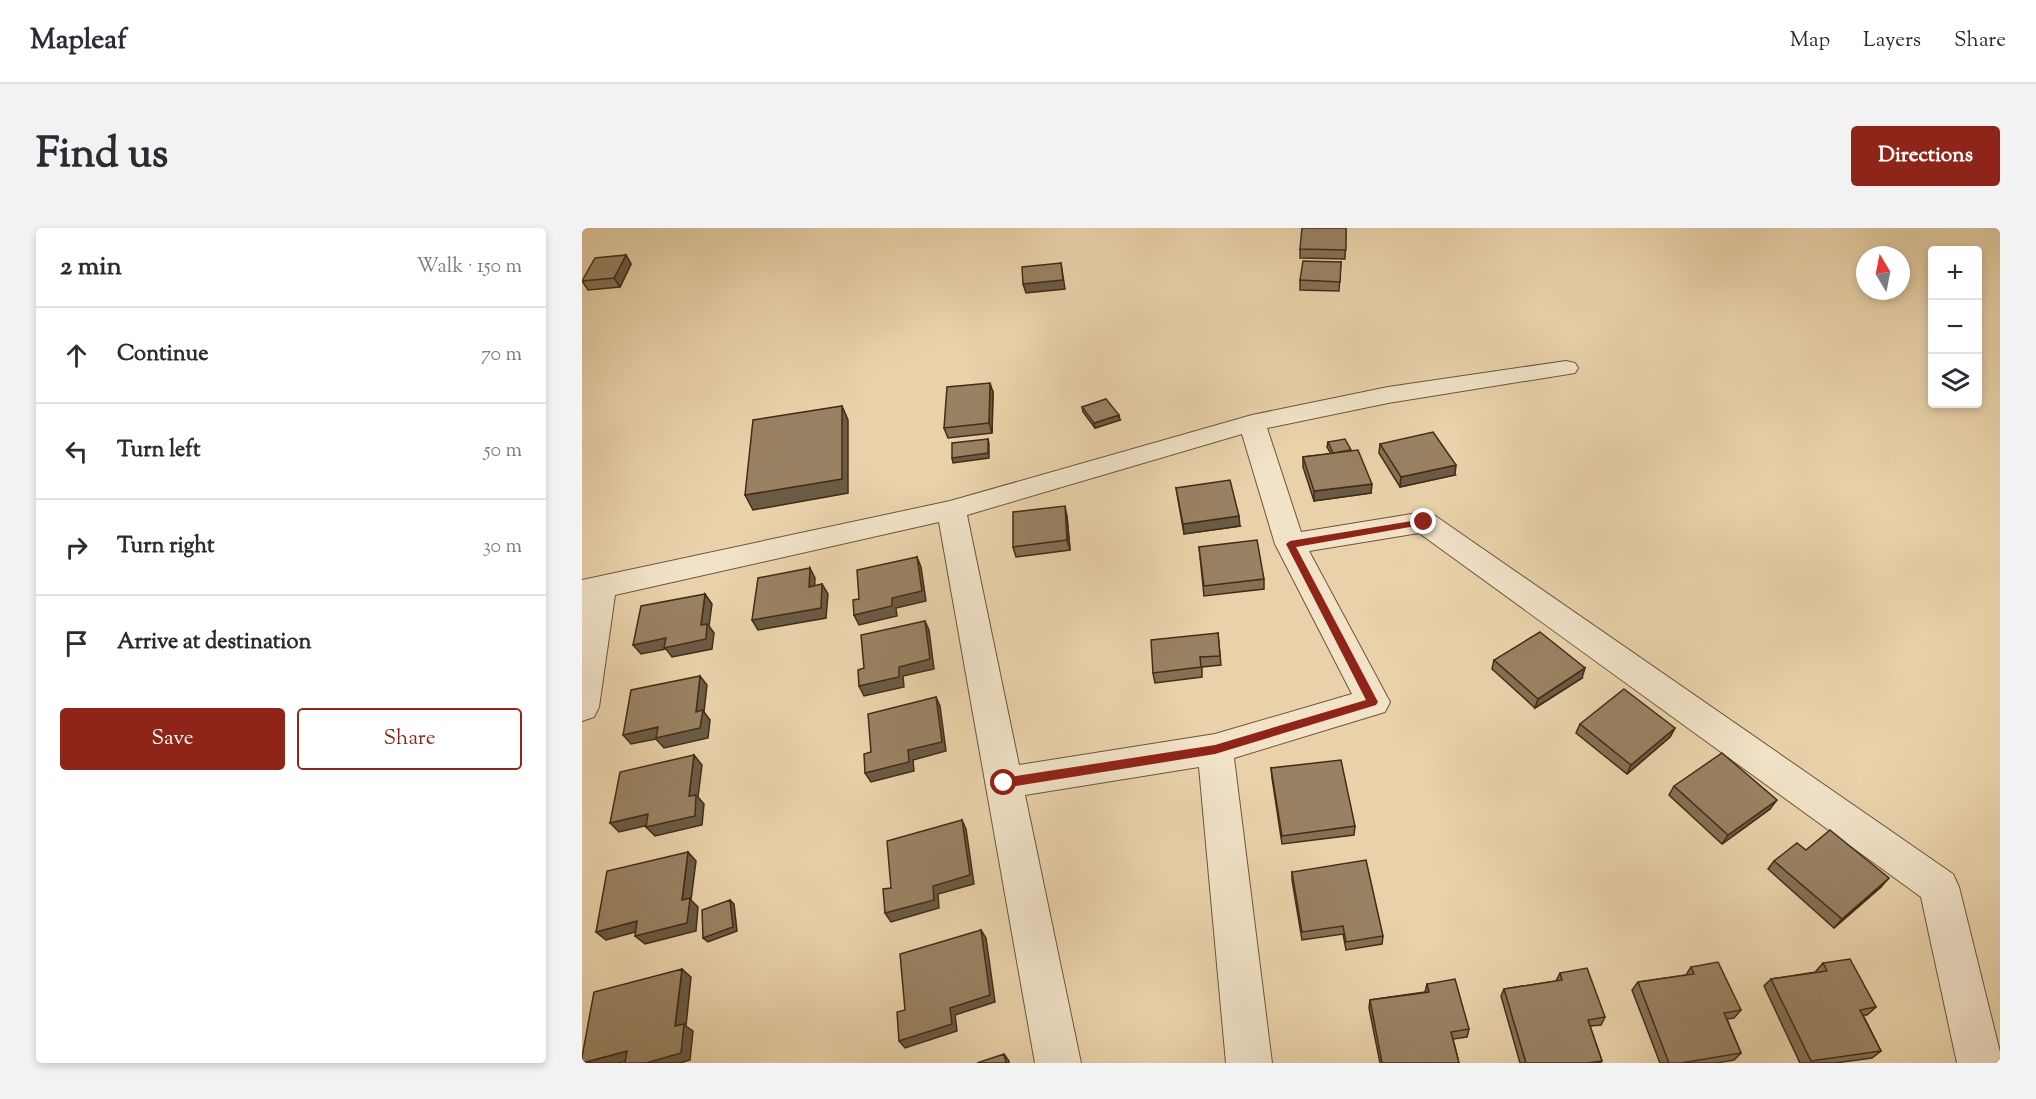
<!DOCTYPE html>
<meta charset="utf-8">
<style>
:root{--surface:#fff;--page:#f2f2f3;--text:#2b2b33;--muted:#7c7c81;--line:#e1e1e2;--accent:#8f2418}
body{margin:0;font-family:"Sorts Mill Goudy",serif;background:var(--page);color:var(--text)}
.controls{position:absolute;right:18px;top:18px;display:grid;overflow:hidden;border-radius:6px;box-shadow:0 3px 9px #0003}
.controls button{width:54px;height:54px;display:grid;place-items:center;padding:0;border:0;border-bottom:2px solid var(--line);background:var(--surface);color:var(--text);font:30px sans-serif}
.compass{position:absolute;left:1274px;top:18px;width:54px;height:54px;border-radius:50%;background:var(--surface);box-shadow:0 3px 9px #0003;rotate:350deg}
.stop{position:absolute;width:18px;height:18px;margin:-14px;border:4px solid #8f2418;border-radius:50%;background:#fff}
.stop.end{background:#8f2418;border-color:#fff;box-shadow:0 2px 6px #0008}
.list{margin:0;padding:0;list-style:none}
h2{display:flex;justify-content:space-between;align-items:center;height:78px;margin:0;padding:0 24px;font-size:26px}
h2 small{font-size:20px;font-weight:400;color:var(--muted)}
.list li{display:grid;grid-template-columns:39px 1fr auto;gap:18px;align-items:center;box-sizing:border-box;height:96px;padding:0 24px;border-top:2px solid var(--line)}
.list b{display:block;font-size:22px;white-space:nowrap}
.list em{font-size:20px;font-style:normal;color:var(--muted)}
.actions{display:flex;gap:12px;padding:18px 24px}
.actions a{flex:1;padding:14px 0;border:2px solid var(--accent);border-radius:6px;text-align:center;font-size:21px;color:var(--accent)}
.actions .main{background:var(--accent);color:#fff}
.icon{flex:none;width:33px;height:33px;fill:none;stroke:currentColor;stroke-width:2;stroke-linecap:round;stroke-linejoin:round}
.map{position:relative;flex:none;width:1418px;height:835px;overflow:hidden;border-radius:6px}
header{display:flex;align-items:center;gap:36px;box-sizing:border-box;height:84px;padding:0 30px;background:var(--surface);border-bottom:2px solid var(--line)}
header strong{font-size:28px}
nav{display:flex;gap:33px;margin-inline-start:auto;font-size:21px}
.intro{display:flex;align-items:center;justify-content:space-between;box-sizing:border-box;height:144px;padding:0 36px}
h1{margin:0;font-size:42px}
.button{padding:15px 27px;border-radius:6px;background:var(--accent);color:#fff;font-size:21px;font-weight:700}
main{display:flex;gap:36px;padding:0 36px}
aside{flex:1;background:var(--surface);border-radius:6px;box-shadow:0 3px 9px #0003}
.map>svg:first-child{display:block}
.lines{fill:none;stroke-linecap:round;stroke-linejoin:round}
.street-casing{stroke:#6c563b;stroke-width:2}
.street{fill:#f1e2c8;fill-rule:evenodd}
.wall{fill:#847055;stroke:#432c16;stroke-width:1.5}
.shaded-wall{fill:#6b5b45;stroke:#432c16;stroke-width:1.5}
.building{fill:#998263;stroke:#432c16;stroke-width:1.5}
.route{fill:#8f2418}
</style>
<header>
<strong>Mapleaf</strong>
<nav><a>Map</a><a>Layers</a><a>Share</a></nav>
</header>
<div class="intro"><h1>Find us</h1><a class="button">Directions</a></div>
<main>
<aside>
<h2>2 min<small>Walk · 150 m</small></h2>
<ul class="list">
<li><svg class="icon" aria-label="ahead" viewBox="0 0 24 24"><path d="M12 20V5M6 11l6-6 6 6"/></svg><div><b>Continue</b></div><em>70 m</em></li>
<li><svg class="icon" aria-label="left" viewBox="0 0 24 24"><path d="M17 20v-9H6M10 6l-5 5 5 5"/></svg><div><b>Turn left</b></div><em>50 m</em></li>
<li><svg class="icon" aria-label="right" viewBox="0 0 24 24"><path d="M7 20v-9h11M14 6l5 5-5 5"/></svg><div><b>Turn right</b></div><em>30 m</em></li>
<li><svg class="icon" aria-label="arrive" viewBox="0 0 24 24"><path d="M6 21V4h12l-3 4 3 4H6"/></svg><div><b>Arrive at destination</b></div></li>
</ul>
<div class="actions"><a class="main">Save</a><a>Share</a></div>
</aside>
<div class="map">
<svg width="1418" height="835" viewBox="0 0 1418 835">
<rect width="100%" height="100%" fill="#e9d2aa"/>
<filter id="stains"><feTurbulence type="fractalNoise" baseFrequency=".00333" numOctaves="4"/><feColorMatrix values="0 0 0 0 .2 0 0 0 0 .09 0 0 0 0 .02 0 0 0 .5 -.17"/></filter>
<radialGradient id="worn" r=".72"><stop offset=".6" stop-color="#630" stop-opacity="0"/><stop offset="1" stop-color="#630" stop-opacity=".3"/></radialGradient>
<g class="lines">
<g class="street-casing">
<path id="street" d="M984 133 993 135 996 140 993 145 806 175 685 200 719 304 842 284 852 287 1371 646 1377 659 1418 824V835H1375L1339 669 837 305 727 323 808 474 803 484 652 530 690 835H644L617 539 443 567 499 835H453L357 294 33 367 17 479 12 489 0 493V352L368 273 670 187 806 159ZM660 206 693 316 770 466 633 506 437 537 385 287Z"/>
</g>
<use href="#street" class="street"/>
</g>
<path class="wall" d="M764 0 763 31 718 30V21Z
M44 27 49 36 38 59 6 62 0 53Z
M759 34 757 63 718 62V52Z
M411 164 410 205 366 210 362 200Z
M500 179 538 192 513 200 501 184Z
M746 214 769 223 789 265 732 273 721 239V229L749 226 745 219Z
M798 216 873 247 818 259 797 225Z
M594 260 658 298 602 306Z
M485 288 488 322 434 329 431 319Z
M617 319 682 351V361L622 368Z
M636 405 639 437 620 439V449L573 455 571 445Z
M912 432 1000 450 953 480 910 441Z
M998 496 1093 500 1088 509 1045 546 994 505Z
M689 540 773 598 772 607 700 616 690 550Z
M1092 558 1188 581 1140 616 1087 567Z
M1224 622 1299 659 1252 700 1186 641 1192 633Z
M710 644 801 708 800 716 764 722 761 706 720 712 710 652Z
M1241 735 1294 779 1285 787H1281L1299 823 1290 830 1253 835H1218L1182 758 1189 751 1234 744V743Z
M1109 739 1159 782 1152 790 1145 791 1159 825 1152 832 1135 835H1078L1050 762 1056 754 1104 747Z
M978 745 1023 789 1019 797 1008 798 1020 833 1018 835H938L919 768 922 761 974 753Z
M845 756 887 801 885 809 871 811 877 835H798L787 780 788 772 843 764Z"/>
<path class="shaded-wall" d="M44 27 49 36 38 59 32 50Z
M479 35 483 61 444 65 441 56Z
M408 155 411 164 410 205 407 195Z
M260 178 266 192V265L171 282 163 267Z
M537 187 538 192 513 200 512 195Z
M406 211 407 216V230L371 235 370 230Z
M874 237 873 247 818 259 819 249Z
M790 256 789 265 732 273V263Z
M483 278 485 288 488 322 485 312Z
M657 288 658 298 602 306 601 296Z
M335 329 339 339 344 373 314 380 315 388 277 397 272 387 310 370Z
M228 340 233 350 232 369 227 359Z
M240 356 246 366 244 390 176 402 170 392Z
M123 366 130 376 127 398 132 405 130 421 90 429 84 421 59 426 51 417 119 397Z
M343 393 347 402 352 441 321 448 322 459 282 468 277 458Z
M1003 440 1000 450 953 480 956 471Z
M118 448 125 457 122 484 128 492 126 510 82 520 74 511 49 516 41 507 76 499 114 484Z
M354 469 358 478 364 523 331 532 332 543 289 554 283 545 326 522Z
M1093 500 1088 509 1045 546 1049 537Z
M112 527 120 537 116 569 122 576 120 597 73 608 64 599 107 568Z
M1195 572 1188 581 1140 616 1146 607Z
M66 586 75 595 37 604 28 595Z
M380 592 384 601 392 656 356 666 357 680 309 694 303 685 351 658Z
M106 624 114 633 109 672 116 679 114 703 63 716 53 708 100 672Z
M1307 650 1299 659 1252 700 1260 691Z
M148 672 152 676 155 703 126 714 121 710Z
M55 693 65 701 24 712 14 704Z
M399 702 404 710 413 774 373 787 375 803 323 820 317 813 368 780Z
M100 741 109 749 104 798 111 803 108 832 98 835H64L93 798Z
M45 823 55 830 37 835H1Z
M422 826 427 833V835H424Z"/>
<path class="building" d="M720 0H764V22L718 21Z
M44 27 32 50 0 53 13 30Z
M721 33 759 34 758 54 718 52Z
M479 35 481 52 441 56 440 39Z
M408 155 407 195 362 200 365 159Z
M524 171 537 187 512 195 500 179Z
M260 178V251L163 267 171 192Z
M851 204 874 237 819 249 798 216Z
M406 211V225L370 230V215Z
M763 211 769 222 751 225 746 214Z
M776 222 790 256 732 263 721 229Z
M648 252 657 288 601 296 594 260Z
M483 278 485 312 431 319V284Z
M675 312 682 351 622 358 617 319Z
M335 329 340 363 310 370V378L272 387 271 372 277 371 275 342Z
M228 340 227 359 240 356 239 380 170 392 176 350Z
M123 366 119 397 125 396 124 411 82 420 84 410 51 417 59 378Z
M343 393 348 431 317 439V449L277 458 276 442 282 440 279 407Z
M958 404 1003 440 956 471 912 432Z
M636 405 638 428 618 429 619 439 571 445 569 412Z
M118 448 114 484 121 482 118 500 74 510 76 499 41 507 49 462Z
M1042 461 1093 500 1049 537 998 496Z
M354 469 360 514 326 522 327 534 283 545 282 526 289 524 286 486Z
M1140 525 1195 572 1146 607 1092 558Z
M112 527 107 568 114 567 113 588 64 599 66 586 28 595 38 544Z
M759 532 773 598 700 608 689 540Z
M380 592 388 647 351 658 352 672 303 685 301 661 309 660 305 613Z
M1248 602 1307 650 1260 691 1192 633 1215 615 1224 622Z
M106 624 100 672 108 670 105 695 53 708 55 693 14 704 25 643Z
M784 632 801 708 764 714 761 698 720 704 710 644Z
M148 672 151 699 121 710 120 682Z
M399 702 408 767 368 780 370 796 317 813 315 784 323 782 318 726Z
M1268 731 1294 779 1278 782 1299 823 1229 833 1189 751 1245 743 1241 735Z
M1136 734 1159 782 1142 785 1159 825 1099 835H1087L1056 754 1112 746 1109 739Z
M1005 740 1023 789 1006 792 1020 833 1005 835H944L922 761 980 752 978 745Z
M100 741 93 798 102 796 99 825 64 835H43L45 823 0 835V829L12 764Z
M873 751 887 801 869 804 877 835H800L788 772 847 764 845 756Z
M422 826 424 835H395Z"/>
<path class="route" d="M842 291H845V296L714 319 796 474 794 477 633 526 422 560 418 558V552L422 550 633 517 784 472 704 316 708 313Z"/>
<rect width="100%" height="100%" filter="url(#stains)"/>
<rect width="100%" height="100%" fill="url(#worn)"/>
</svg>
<div class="controls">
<button>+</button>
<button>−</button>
<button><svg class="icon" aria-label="layers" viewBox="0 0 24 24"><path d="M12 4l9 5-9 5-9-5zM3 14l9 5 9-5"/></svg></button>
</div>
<svg class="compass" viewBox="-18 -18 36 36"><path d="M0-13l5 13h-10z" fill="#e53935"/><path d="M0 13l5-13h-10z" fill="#7c7c81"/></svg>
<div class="stop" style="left:422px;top:555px"></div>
<div class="stop end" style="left:842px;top:294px"></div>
</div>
</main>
